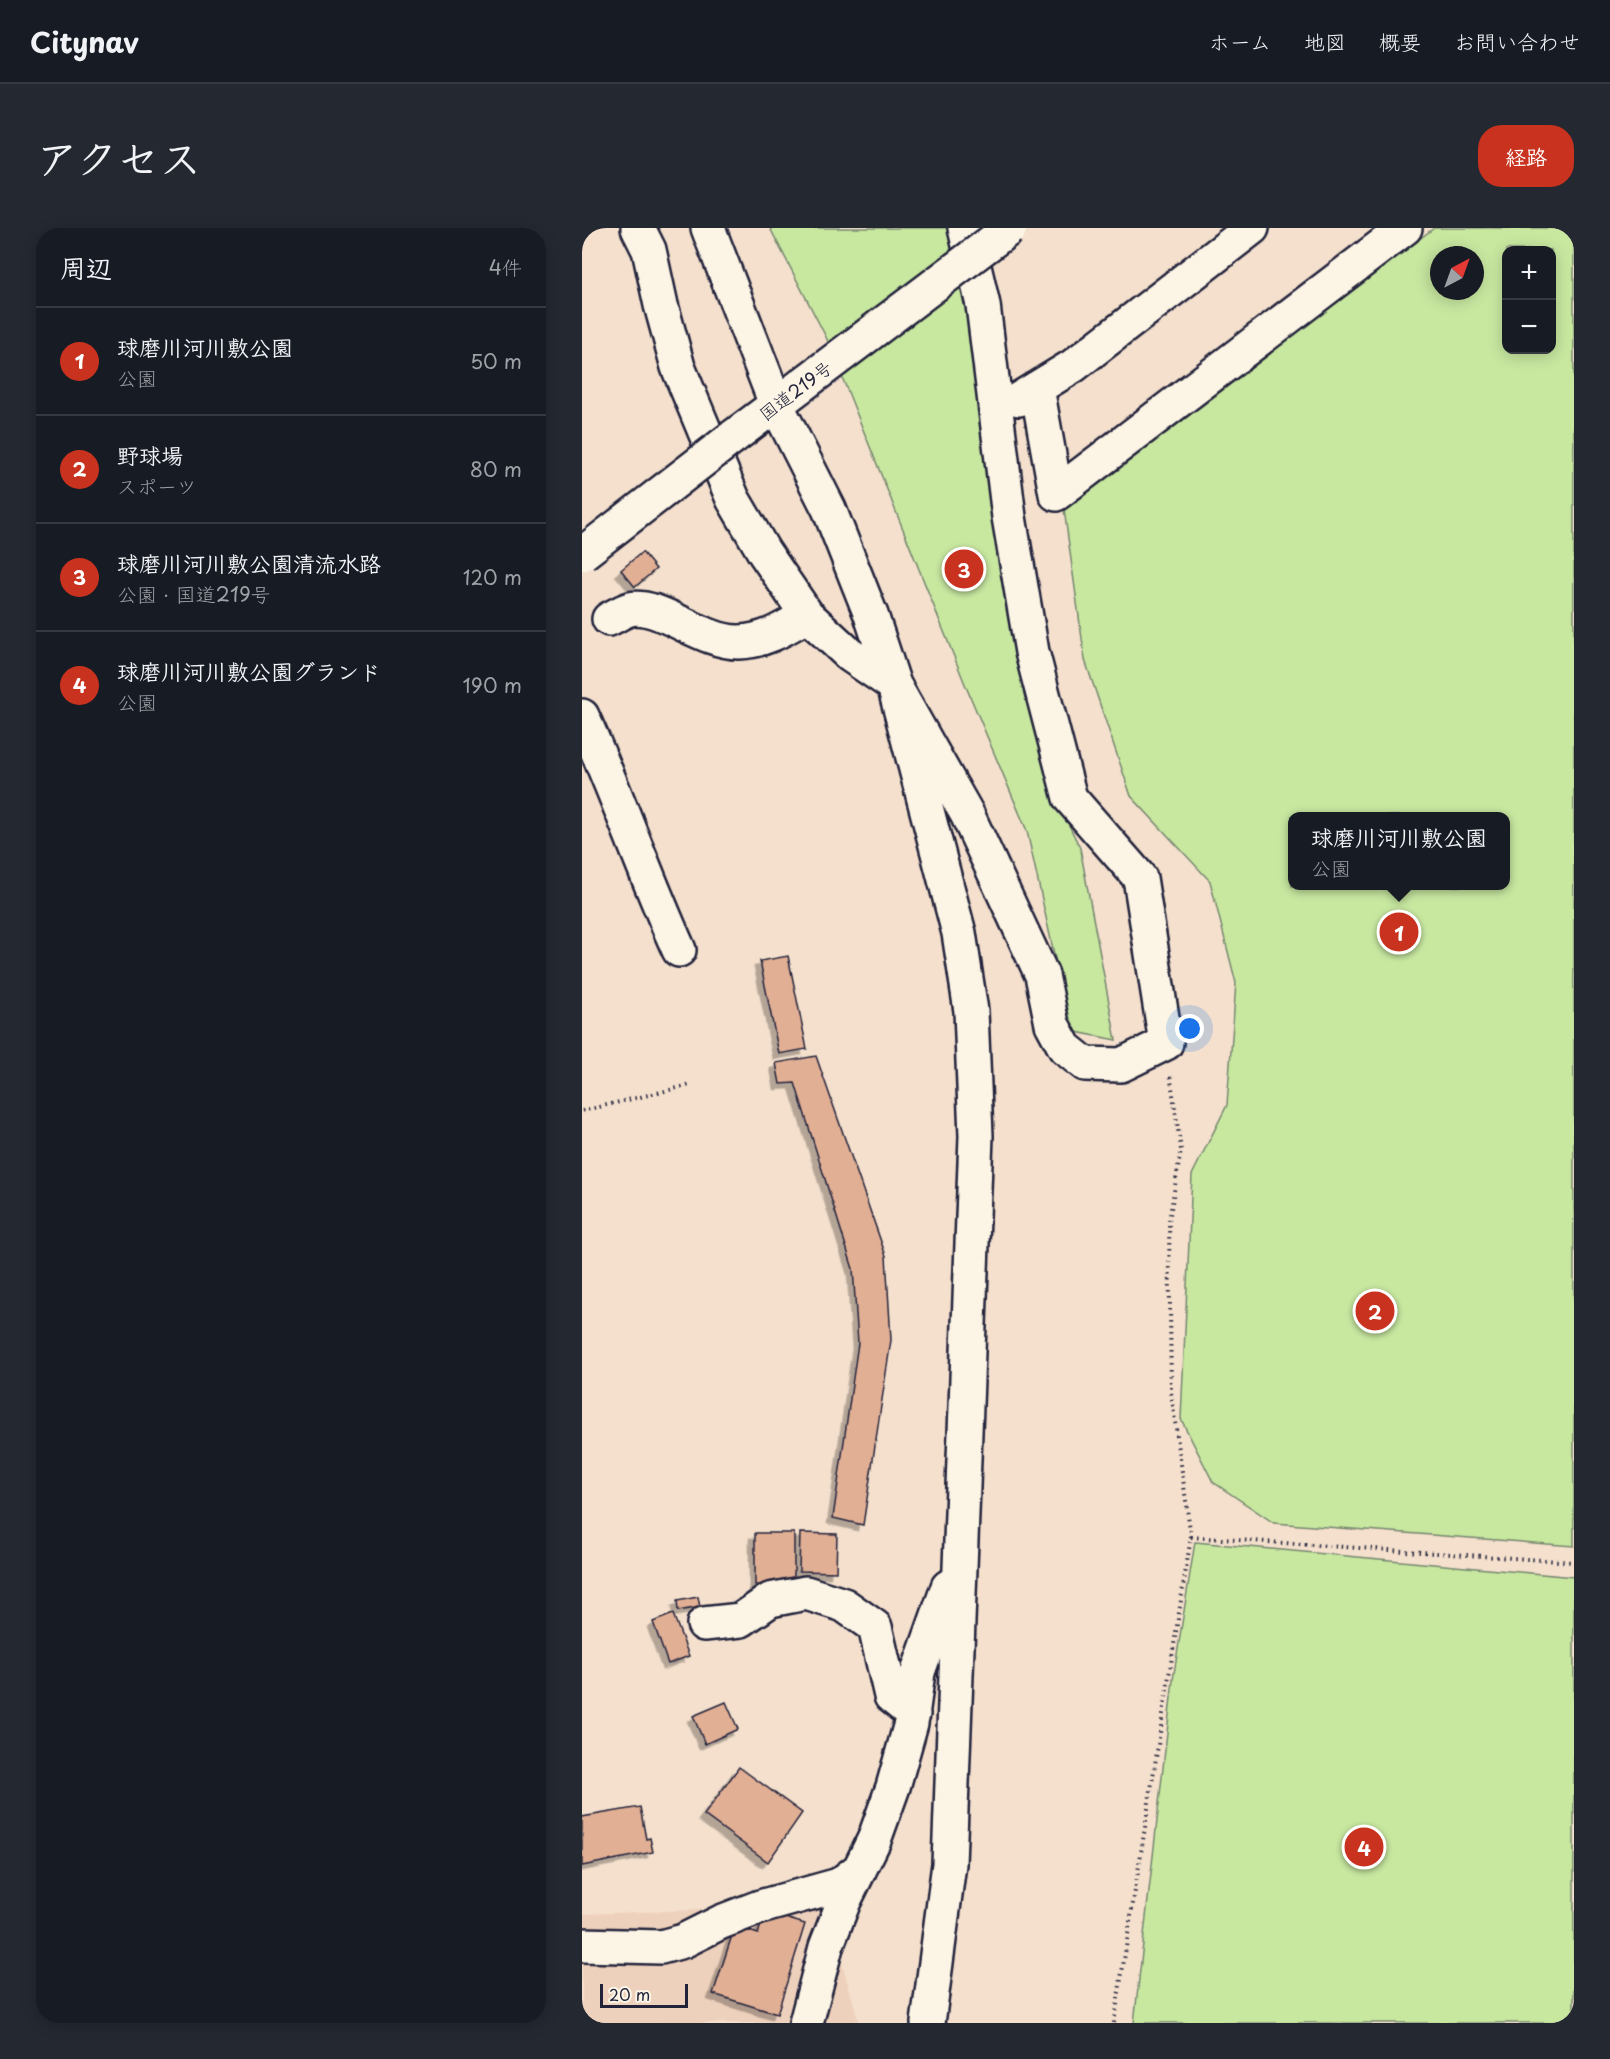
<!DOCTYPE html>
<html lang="ja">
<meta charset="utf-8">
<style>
:root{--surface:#171b24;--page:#242831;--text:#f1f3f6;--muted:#9ea1a6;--line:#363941;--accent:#c8321e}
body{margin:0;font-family:"Playpen Sans","Klee One",sans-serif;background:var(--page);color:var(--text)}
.controls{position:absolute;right:18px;top:18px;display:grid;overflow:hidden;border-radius:12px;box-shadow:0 3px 15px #0003}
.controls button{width:54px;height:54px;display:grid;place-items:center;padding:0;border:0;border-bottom:2px solid var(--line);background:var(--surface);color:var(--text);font:30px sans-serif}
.compass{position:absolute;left:848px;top:18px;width:54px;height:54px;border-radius:50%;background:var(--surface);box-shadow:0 3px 15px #0003;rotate:41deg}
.scale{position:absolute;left:18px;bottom:15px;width:88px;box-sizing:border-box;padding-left:6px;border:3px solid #22223b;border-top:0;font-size:16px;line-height:21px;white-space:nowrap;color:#22223b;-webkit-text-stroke:4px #fcf5e5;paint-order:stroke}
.you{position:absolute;left:608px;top:801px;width:21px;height:21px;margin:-15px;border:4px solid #fff;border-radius:50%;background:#1a73e8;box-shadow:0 0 0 9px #1a73e833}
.badge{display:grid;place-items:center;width:39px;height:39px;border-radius:50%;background:var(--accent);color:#fff;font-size:20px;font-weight:700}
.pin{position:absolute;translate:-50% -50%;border:3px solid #fff;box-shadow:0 2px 6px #0006}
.popup{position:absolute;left:706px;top:584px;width:222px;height:78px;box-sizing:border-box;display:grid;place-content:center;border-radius:12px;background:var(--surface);filter:drop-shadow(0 2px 4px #0005);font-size:20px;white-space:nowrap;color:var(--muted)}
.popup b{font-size:22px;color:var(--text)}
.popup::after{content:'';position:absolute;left:50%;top:100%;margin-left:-12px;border:12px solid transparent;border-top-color:var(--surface)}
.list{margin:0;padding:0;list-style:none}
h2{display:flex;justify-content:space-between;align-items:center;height:78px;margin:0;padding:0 24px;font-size:26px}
h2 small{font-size:20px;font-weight:400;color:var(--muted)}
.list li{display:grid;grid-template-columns:39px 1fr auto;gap:18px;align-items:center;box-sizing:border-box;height:108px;padding:0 24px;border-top:2px solid var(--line)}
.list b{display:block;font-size:22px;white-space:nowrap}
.list p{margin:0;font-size:20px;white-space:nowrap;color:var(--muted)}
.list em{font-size:20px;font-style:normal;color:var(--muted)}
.map{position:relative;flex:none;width:992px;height:1795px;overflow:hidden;border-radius:24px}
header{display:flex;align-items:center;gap:36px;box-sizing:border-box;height:84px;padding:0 30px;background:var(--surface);border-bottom:2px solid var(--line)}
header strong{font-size:28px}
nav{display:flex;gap:33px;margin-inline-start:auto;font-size:21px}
.intro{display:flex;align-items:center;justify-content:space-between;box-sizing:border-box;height:144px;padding:0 36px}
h1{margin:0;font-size:42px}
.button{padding:15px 27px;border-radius:24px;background:var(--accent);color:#fff;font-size:21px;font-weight:700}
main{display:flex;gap:36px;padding:0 36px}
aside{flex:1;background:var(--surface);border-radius:24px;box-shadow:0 3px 15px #0003}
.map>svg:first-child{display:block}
.built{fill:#eed1bc}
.green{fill:#c8e8a0;stroke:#75856e;stroke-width:1.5;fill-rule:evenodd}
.building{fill:#e1af94;stroke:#22223b;stroke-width:1.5;filter:url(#shadow)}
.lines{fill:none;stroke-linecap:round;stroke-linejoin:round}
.minor-casing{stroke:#22223b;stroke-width:38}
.highway-casing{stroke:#22223b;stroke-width:38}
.path{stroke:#22223b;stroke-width:4;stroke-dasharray:1.5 4.5;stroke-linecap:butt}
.minor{stroke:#fcf5e5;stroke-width:33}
.highway{stroke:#fcf5e5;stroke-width:33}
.highway-bridge-casing{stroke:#22223b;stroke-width:38;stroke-linecap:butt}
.highway-bridge{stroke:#fcf5e5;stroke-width:33}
.labels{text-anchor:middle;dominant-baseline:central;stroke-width:4.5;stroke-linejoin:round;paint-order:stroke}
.street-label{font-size:18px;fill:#22223b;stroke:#fcf5e5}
</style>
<header>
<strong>Citynav</strong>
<nav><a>ホーム</a><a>地図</a><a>概要</a><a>お問い合わせ</a></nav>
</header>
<div class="intro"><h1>アクセス</h1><a class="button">経路</a></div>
<main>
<aside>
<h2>周辺<small>4件</small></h2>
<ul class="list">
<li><span class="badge">1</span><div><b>球磨川河川敷公園</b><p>公園</p></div><em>50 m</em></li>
<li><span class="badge">2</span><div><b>野球場</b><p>スポーツ</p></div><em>80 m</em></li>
<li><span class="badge">3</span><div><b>球磨川河川敷公園清流水路</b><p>公園 · 国道219号</p></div><em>120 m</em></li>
<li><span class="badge">4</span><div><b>球磨川河川敷公園グランド</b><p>公園</p></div><em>190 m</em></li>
</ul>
</aside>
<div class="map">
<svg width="992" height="1795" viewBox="0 0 992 1795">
<defs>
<filter id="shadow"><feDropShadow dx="-5.5" dy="5.5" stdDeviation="0" flood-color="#0004"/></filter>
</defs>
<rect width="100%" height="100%" fill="#f4e0cd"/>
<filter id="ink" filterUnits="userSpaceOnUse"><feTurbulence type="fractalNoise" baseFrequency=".0167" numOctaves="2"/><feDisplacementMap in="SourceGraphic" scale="12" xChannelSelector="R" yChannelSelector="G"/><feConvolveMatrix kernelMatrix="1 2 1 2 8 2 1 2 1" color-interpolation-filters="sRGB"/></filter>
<g filter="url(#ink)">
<path class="built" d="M244 1678 277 1795H0V1686Z"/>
<path class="green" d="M188 0H373L470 562 498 620 534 812 489 803 445 603 385 461 244 109Z
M852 0H992V1318L692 1295 631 1254 599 1191 610 947 645 877 654 755 628 653 549 568 503 432 482 281ZM969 22V122H924V22ZM857 27H893V63H857ZM924 588V658H710V588Z
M613 1314 992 1349V1795H552L591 1452Z"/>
<path class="building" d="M60 324 74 341 53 359 39 342Z
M206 728 225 821 197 826 178 733Z
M234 828 304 1028 309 1112 281 1297 251 1290 276 1115 271 1041 213 855 198 856 194 835Z
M173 1305H212V1357H173Z
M218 1305 255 1306 254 1344 217 1343Z
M116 1369 118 1379 96 1383 95 1373Z
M91 1386 107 1428 86 1436 71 1394Z
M144 1474 156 1501 123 1516 111 1488Z
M157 1539 220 1585 186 1634 122 1587Z
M58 1579 64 1611 68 1610 71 1624 0 1638V1589Z
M183 1684 223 1696 195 1786 131 1766 153 1698 176 1706Z"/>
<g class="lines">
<g class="minor-casing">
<path id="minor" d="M56 0 67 22 79 77 96 139 151 271 182 324 225 387 268 427 312 457 385 586 460 747 470 796 483 820 503 836 539 837 584 815 558 650 488 570 450 424 427 289 401 77 383 0
M126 0 194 176 247 281 289 387 312 457 377 705 389 783 394 908 367 1636 346 1795
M455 160 474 266 823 0
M437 171 491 138 670 0
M27 391C33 388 41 383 48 381 76 374 121 415 157 414 184 413 203 400 225 387
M0 488C35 565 62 645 97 722
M122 1396 159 1392 188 1372 224 1365 262 1377 293 1399 309 1468 331 1486
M0 1717 79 1719 101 1713 139 1694 178 1679 257 1657 275 1643
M224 1795 244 1719 262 1673 292 1612 311 1559 329 1495 336 1444 366 1359"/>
</g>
<g class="highway-casing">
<path id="highway" d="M151 209 220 157"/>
</g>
<path class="path" d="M0 883 108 857
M609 1309 992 1334
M532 1795 609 1309 589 1164 587 993 599 922 588 846"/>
<use href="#minor" class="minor"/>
<use href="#highway" class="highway"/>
<g class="highway-bridge-casing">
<path id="highway-bridge" d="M220 157 428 0
M0 326 151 209"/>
</g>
<use href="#highway-bridge" class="highway-bridge"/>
</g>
</g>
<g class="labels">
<g class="street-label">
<text transform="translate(213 162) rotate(-37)">国道219号</text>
</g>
</g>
</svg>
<div class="controls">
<button>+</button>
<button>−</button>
</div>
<svg class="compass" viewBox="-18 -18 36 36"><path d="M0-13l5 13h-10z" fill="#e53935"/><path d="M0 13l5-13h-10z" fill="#9ea1a6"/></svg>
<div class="scale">20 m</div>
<div class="you"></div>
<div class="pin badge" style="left:817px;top:704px">1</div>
<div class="popup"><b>球磨川河川敷公園</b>公園</div>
<div class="pin badge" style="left:793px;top:1083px">2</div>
<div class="pin badge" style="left:382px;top:341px">3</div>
<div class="pin badge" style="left:782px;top:1619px">4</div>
</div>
</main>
